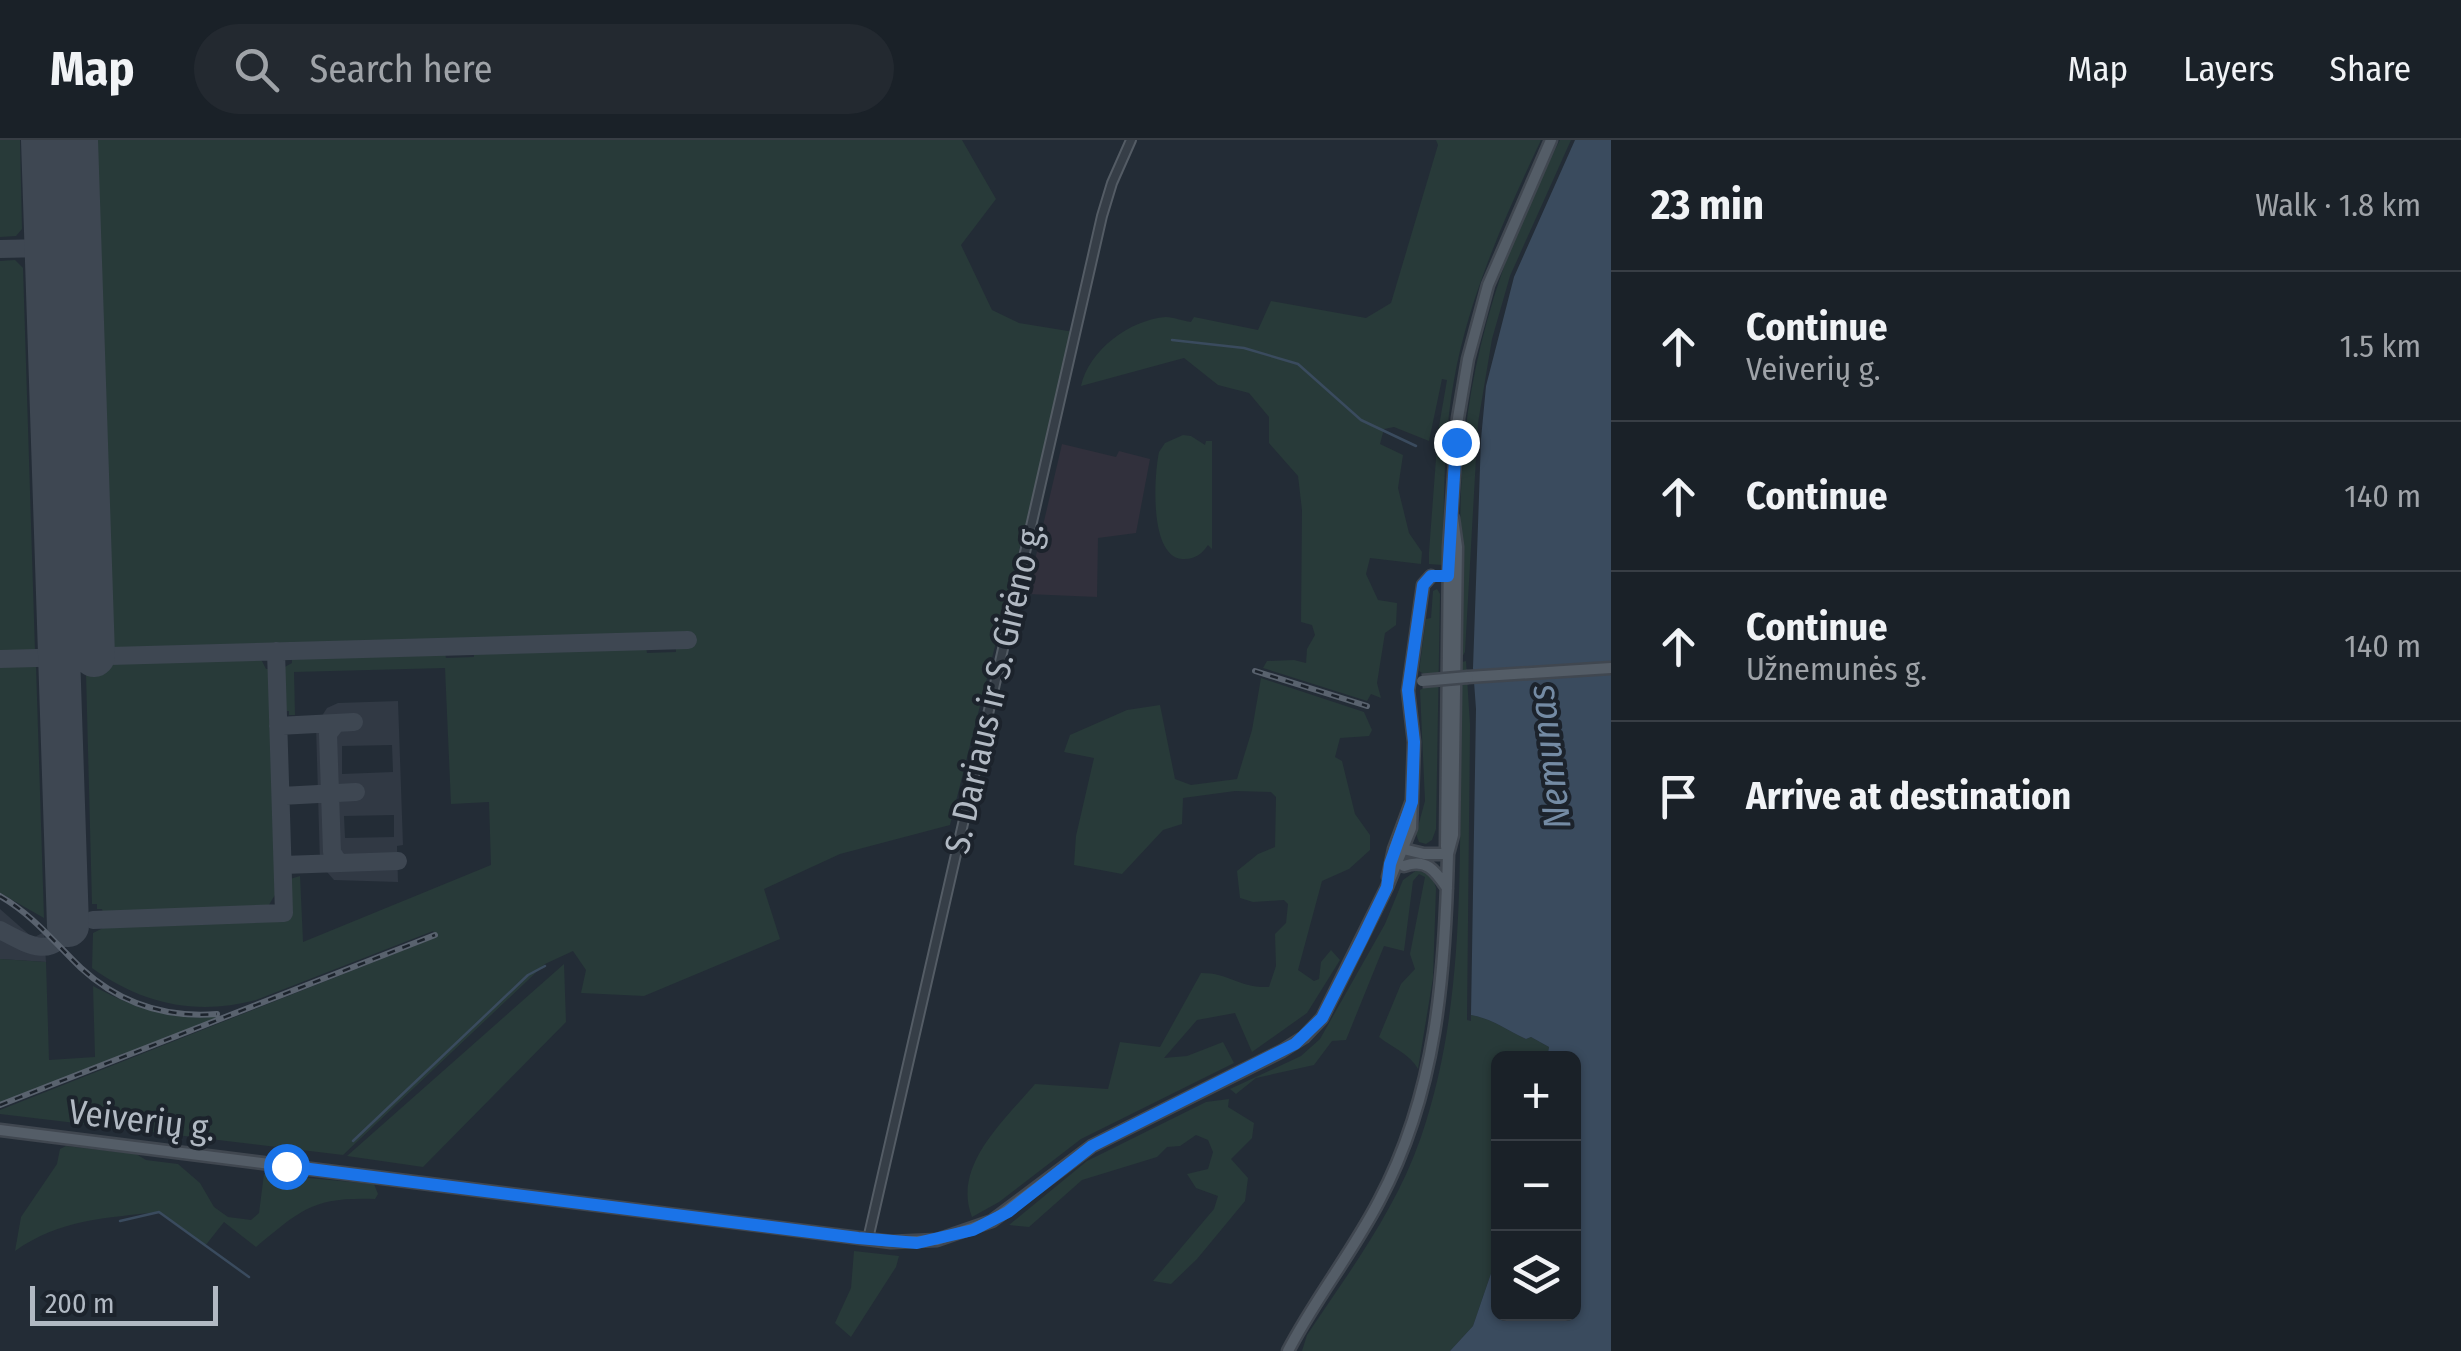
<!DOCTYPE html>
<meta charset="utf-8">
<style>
:root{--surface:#1a2128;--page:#232930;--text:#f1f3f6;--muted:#9fa3a8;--line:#383e45}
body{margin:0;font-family:"Fira Sans Condensed",sans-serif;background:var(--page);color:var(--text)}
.controls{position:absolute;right:30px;bottom:30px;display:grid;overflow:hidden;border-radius:15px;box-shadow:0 2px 8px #0004}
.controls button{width:90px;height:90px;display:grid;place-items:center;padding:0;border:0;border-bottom:2px solid var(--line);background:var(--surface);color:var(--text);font:50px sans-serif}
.scale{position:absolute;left:30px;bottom:25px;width:188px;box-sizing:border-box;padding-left:10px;border:5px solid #b1b9c3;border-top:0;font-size:28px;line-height:35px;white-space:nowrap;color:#b1b9c3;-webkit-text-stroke:8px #1c232c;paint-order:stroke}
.stop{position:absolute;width:30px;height:30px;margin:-22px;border:8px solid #1a73e8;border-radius:50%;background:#fff}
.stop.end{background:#1a73e8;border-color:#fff;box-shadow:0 2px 10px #0008}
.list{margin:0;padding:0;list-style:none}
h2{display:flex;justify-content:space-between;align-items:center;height:130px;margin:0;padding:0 40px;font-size:42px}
h2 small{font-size:32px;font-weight:400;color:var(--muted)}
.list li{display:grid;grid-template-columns:65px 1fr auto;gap:30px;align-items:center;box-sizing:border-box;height:150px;padding:0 40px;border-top:2px solid var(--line)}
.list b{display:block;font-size:38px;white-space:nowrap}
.list p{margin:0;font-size:32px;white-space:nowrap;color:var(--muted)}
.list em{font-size:32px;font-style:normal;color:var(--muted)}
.icon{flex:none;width:55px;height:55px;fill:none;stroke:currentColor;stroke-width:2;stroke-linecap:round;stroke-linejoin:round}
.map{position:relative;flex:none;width:1611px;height:1211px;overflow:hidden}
header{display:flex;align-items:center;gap:60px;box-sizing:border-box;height:140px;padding:0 50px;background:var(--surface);border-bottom:2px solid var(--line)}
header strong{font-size:48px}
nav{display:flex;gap:55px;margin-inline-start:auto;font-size:35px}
.search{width:700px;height:90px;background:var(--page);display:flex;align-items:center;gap:25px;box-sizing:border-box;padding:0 35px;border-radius:55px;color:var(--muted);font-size:38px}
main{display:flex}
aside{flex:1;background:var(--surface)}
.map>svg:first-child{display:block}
.medical{fill:#31303c}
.airport{fill:#313944;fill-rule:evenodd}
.green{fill:#283a39}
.water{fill:#3a4b5e}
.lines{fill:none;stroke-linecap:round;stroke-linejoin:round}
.stream{stroke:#3a4b5e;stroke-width:2.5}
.taxiway{stroke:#3e4752;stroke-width:18}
.runway{stroke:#3e4752;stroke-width:42}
.tertiary-casing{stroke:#545c65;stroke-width:12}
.primary-casing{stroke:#404750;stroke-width:15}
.tertiary{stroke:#363e47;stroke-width:8}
.primary{stroke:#545d67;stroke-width:10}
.rail-casing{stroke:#59626e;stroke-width:6}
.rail{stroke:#1c232c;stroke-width:2.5;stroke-dasharray:8;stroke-linecap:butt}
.primary-bridge-casing{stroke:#404750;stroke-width:15;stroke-linecap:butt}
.primary-bridge{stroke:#545d67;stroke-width:10}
.route{stroke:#1a73e8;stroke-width:12}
.labels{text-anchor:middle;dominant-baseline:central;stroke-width:8;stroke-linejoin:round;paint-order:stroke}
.street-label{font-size:35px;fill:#b1b9c3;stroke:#1c232c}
.water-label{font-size:38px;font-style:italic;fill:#748ba4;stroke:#1c232c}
</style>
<header>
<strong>Map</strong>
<div class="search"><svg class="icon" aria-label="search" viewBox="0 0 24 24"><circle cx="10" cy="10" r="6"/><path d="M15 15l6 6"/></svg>Search here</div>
<nav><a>Map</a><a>Layers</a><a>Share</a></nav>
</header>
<main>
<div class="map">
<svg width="1611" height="1211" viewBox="0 0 1611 1211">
<rect width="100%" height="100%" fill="#232c36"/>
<path class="medical" d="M1062 304 1116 317 1119 311 1150 319 1136 393 1098 398 1097 457 1027 454Z"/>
<path class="airport" d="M398 561 403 705 397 706 398 742 334 740 320 724 316 585 327 568 338 563ZM392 605 393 632 342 634V606ZM394 675V697L345 698 344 676Z
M0 769 33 798 44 792 46 822 0 819Z"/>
<path class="green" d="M0 0H20L22 89 16 96 0 97Z
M91 0H962L996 59 961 105 992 170 1019 183 1074 192 950 685 840 714 764 749 780 799 644 856 581 853 586 830 573 811 545 824 343 1015 0 974V970L437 797 433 791 256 860C196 876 142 864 92 828L93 793 103 788V784L290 779V739L300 736 303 802 491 725 489 662 451 664 445 528 294 532 295 575H289V571H284L283 528 292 523V517L445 513 446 518 474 517V512L646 507 647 513 676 512V506L691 505 689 495 106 510Z
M1436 0H1541C1505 77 1469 156 1454 240 1443 301 1444 364 1443 425L1429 424V412L1438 292 1447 240 1442 239 1429 301 1394 287 1384 289 1380 304 1403 315 1398 348 1409 393 1422 412 1421 424 1370 418 1366 434 1378 460 1397 463 1396 485 1385 493 1377 543 1381 558 1371 554 1367 561 1263 528 1267 521 1294 520 1306 523 1307 509 1315 495 1312 485 1301 482 1302 370 1298 336 1269 303V277L1249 253 1218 245 1184 218 1081 246C1089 210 1129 180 1166 177 1173 177 1183 181 1191 182L1194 177 1258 190 1271 161 1366 178 1391 163 1438 5Z
M1560 0H1571L1510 136 1492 199 1478 283 1465 512 1462 517C1461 444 1457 368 1465 296 1476 193 1511 91 1560 0Z
M15 120 23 128 35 511 0 512V121Z
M1183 295 1191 296 1205 305 1206 301H1212V409L1208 405C1202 414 1194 420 1182 419 1149 416 1154 336 1159 312L1165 303Z
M1437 449 1440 454 1436 689 1432 700 1426 704 1419 702 1416 694 1425 661 1420 550 1425 547 1424 534 1419 531 1426 479 1431 478 1433 451Z
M261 519 266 529H271L278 750 267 768 103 773 102 769H97V764H92L86 533H90V527H95V523Z
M1466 521 1470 585 1467 880 1471 881V875C1493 879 1506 890 1526 899L1531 897 1549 907 1548 914 1539 918H1507L1503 914 1497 919 1498 1113 1473 1186 1450 1211H1302L1307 1195C1349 1132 1396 1070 1421 997 1473 846 1456 679 1462 522Z
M36 526 44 778 0 753V527Z
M1261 538 1364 572 1372 590 1369 596 1340 598 1335 617 1342 621 1355 674 1370 695V710L1349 729 1322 741 1298 830 1314 841 1319 839 1321 822 1331 810 1340 820 1307 873 1252 912 1235 873 1197 880 1164 918 1187 916 1223 902 1234 923 1081 999 999 1062 972 1077C952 1026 1004 981 1035 944L1108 949 1120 902 1160 907 1201 833C1231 833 1237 848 1269 847L1276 826 1275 794 1286 783 1288 764 1284 760 1253 762 1240 758 1237 731 1258 714 1275 707 1276 657 1271 652 1235 651 1183 658 1182 684 1163 690 1122 734 1074 725 1076 696 1094 618 1064 612 1070 595 1127 570 1160 565 1175 639 1191 645 1237 639 1252 590Z
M1417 730 1432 736 1436 748 1433 838 1418 929C1410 914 1393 908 1379 897L1401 844 1415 829 1410 814 1425 737 1419 734 1413 741 1404 811 1384 806 1346 900 1332 901 1314 925 1256 938 1236 954 1230 949 1301 916 1320 899 1385 784 1403 740Z
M0 819 46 822 49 920 95 917 93 846C136 869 174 882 224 876L0 964Z
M564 824 566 882 423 1027 347 1016Z
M1229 959 1228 967 1254 983 1252 998 1231 1019 1248 1038 1245 1061 1197 1119 1171 1144 1153 1141 1214 1069 1218 1056 1196 1048 1187 1034 1208 1029 1213 1012 1208 1000 1196 995 1180 1006 1167 1007 1157 1017 1082 1040 1029 1087 1009 1085 1087 1021 1206 962Z
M66 1006 136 1014 146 1020 178 1024 200 1043 214 1067 228 1077 251 1080 259 1073 264 1034 374 1044 378 1054 375 1059C313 1057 302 1069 256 1107L224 1082 205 1106 159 1072C106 1078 60 1079 15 1111L21 1077 57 1024 60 1009Z
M854 1111 899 1116 896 1127 851 1197 835 1183 851 1148Z"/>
<path class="water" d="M1575 0H1611V1211H1450L1473 1186 1498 1113V1174H1574V918H1539L1548 913 1549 907 1531 897 1526 899C1506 890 1493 879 1471 875L1476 569 1473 528 1481 299 1486 246 1514 137Z"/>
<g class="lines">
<path class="stream" d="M1172 200 1244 208 1298 224 1361 280 1416 306
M353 1001 528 835 545 826
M120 1081 159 1072 249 1137"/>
<path class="taxiway" d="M0 109 45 108
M0 519 688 500
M335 585 328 594 332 712 339 723
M278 586 354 582
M281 656 356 652
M283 725 398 721
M93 780 284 773 276 511
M0 790C25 803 53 822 68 786"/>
<path class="runway" d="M42 0 68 786
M77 0 94 516"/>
<g class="tertiary-casing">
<path id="tertiary" d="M868 1099 1102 76 1112 43 1131 0"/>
</g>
<g class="primary-casing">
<path id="primary" d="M1468 537 1611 528
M1446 707 1449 407 1458 278 1468 219 1488 145 1551 0
M1403 709 1424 714H1448
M1404 726C1426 718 1435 730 1447 748
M1388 737 1394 709 1411 663
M0 990 891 1102 937 1100 992 1081 1092 1006 1282 911 1304 897 1322 878 1387 747 1411 688 1414 602 1408 551 1423 445 1431 436
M1288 1211C1315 1159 1352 1113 1379 1061 1437 952 1445 835 1448 714L1453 695 1457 407 1453 378"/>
</g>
<use href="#tertiary" class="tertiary"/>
<use href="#primary" class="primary"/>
<g class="rail-casing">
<path id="rail" d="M1255 531 1367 566
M0 756C33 775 54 802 81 828 119 863 166 878 217 874
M0 965 435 795"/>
</g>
<use href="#rail" class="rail"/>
<g class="primary-bridge-casing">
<path id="primary-bridge" d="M1422 541 1468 537"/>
</g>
<use href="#primary-bridge" class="primary-bridge"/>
</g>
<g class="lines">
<path class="route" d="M286 1026 858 1098 917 1103 973 1090 1008 1072 1092 1006 1295 904 1322 878 1362 799 1387 747 1390 724 1412 662 1414 602 1408 550 1423 445 1431 436H1448L1456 302"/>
</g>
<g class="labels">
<g class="street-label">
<text transform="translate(994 548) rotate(-77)">S. Dariaus ir S. Girėno g.</text>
<text transform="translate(142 980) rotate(7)">Veiverių g.</text>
</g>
<g class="water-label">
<text transform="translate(1549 617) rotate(-97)">Nemunas</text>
</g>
</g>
</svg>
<div class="controls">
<button>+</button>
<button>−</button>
<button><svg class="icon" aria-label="layers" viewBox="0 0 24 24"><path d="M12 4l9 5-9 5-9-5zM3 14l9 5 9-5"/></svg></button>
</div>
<div class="scale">200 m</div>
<div class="stop" style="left:286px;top:1026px"></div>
<div class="stop end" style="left:1456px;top:302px"></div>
</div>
<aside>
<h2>23 min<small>Walk · 1.8 km</small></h2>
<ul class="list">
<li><svg class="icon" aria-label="ahead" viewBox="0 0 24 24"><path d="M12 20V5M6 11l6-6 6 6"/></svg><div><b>Continue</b><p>Veiverių g.</p></div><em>1.5 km</em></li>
<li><svg class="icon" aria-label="ahead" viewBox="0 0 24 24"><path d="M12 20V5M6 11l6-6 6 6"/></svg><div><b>Continue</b></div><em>140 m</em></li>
<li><svg class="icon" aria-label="ahead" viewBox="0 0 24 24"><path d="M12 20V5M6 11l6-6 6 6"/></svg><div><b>Continue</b><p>Užnemunės g.</p></div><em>140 m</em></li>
<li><svg class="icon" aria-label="arrive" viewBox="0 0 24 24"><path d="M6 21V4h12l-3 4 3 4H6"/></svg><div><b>Arrive at destination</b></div></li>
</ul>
</aside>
</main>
